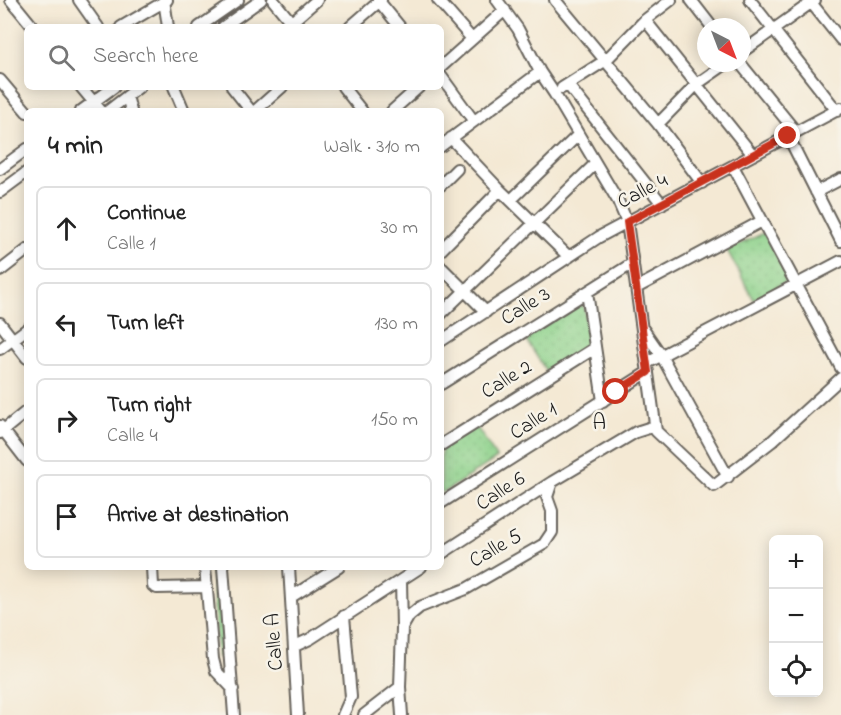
<!DOCTYPE html>
<meta charset="utf-8">
<style>
:root{--surface:#fff;--page:#f6f6f6;--text:#222;--muted:#767676;--line:#e0e0e0}
body{margin:0;font-family:"Indie Flower",sans-serif;background:var(--page);color:var(--text)}
.controls{position:absolute;right:18px;bottom:18px;display:grid;overflow:hidden;border-radius:9px;box-shadow:0 3px 15px #0003}
.controls button{width:54px;height:54px;display:grid;place-items:center;padding:0;border:0;border-bottom:2px solid var(--line);background:var(--surface);color:var(--text);font:30px sans-serif}
.compass{position:absolute;left:697px;top:18px;width:54px;height:54px;border-radius:50%;background:var(--surface);box-shadow:0 3px 15px #0003;rotate:138deg}
.stop{position:absolute;width:18px;height:18px;margin:-14px;border:4px solid #c8321e;border-radius:50%;background:#fff}
.stop.end{background:#c8321e;border-color:#fff;box-shadow:0 2px 6px #0008}
.list{margin:0;padding:0;list-style:none}
h2{display:flex;justify-content:space-between;align-items:center;height:78px;margin:0;padding:0 24px;font-size:26px}
h2 small{font-size:20px;font-weight:400;color:var(--muted)}
.list li{display:grid;grid-template-columns:39px 1fr auto;gap:18px;align-items:center;box-sizing:border-box;height:84px;margin:0 12px 12px;padding:0 12px;border:2px solid var(--line);border-radius:9px}
.list b{display:block;font-size:22px;white-space:nowrap}
.list p{margin:0;font-size:20px;white-space:nowrap;color:var(--muted)}
.list em{font-size:20px;font-style:normal;color:var(--muted)}
.icon{flex:none;width:33px;height:33px;fill:none;stroke:currentColor;stroke-width:2;stroke-linecap:round;stroke-linejoin:round}
.map{position:relative;flex:none;width:841px;height:715px;overflow:hidden}
.search{position:absolute;background:var(--surface);box-shadow:0 3px 15px #0003;left:24px;top:24px;width:420px;height:66px;display:flex;align-items:center;gap:15px;box-sizing:border-box;padding:0 21px;border-radius:9px;color:var(--muted);font-size:22px}
.panel{position:absolute;background:var(--surface);box-shadow:0 3px 15px #0003;left:24px;top:108px;width:420px;height:462px;border-radius:9px}
.map>svg:first-child{display:block}
.grass{fill:url(#grass-dots);stroke:#547653;stroke-width:1.5}
.lines{fill:none;stroke-linecap:round;stroke-linejoin:round}
.minor-casing{stroke:#68645c;stroke-width:14}
.minor{stroke:#fff;stroke-width:10}
.route{stroke:#c8321e;stroke-width:8}
.labels{text-anchor:middle;dominant-baseline:central;stroke-width:5;stroke-linejoin:round;paint-order:stroke}
.street-label{font-size:21px;fill:#1c1c1c;stroke:#f7f3e8}
.neighbourhood-label{font-size:22px;letter-spacing:1.5px;fill:#1c1c1c;stroke:#f7f3e8}
</style>
<div class="map">
<svg width="841" height="715" viewBox="0 0 841 715">
<defs>
<pattern id="grass-dots" width="8" height="8" patternUnits="userSpaceOnUse" patternTransform="scale(1.5)"><rect width="8" height="8" fill="#8cd18a"/><path d="M2 2h.1M6 6h.1" fill="none" stroke="#78b376" stroke-width="1.8" stroke-linecap="round"/></pattern>
</defs>
<rect width="100%" height="100%" fill="#f7f3e8"/>
<filter id="ink" filterUnits="userSpaceOnUse"><feTurbulence type="fractalNoise" baseFrequency=".0167" numOctaves="2"/><feDisplacementMap in="SourceGraphic" scale="12" xChannelSelector="R" yChannelSelector="G"/><feConvolveMatrix kernelMatrix="1 2 1 2 8 2 1 2 1" color-interpolation-filters="sRGB"/></filter>
<filter id="wash" filterUnits="userSpaceOnUse"><feTurbulence type="fractalNoise" baseFrequency=".008" numOctaves="4" result="noise"/><feDisplacementMap in="SourceGraphic" scale="24" xChannelSelector="R" yChannelSelector="G"/><feGaussianBlur stdDeviation="1.35" result="paint"/><feColorMatrix in="noise" values="0 0 0 0 0 0 0 0 0 0 0 0 0 0 0 0 0 1.4 0 .05"/><feComposite in="paint" operator="in"/></filter>
<g filter="url(#wash)">
<rect width="100%" height="100%" fill="#f4e9d4"/>
<path class="grass" d="M764 233 790 280 754 300 727 250Z
M580 304 584 307 589 345 546 371 525 338Z
M476 426 497 458 443 493 441 490V448Z
M212 567H219L224 657H217Z"/>
</g>
<g filter="url(#ink)">
<g class="lines">
<g class="minor-casing">
<path id="minor" d="M11 0 33 27
M79 0 98 27
M164 0 168 27
M273 0 295 27
M378 0 400 27
M438 0 472 39
M497 0 518 29 540 72 554 93 618 201 627 222 656 431 714 486 771 442 841 378
M555 0 658 124 702 183
M691 0 712 27
M750 0 837 111
M809 0 841 40
M645 20 753 155
M121 27 167 0
M199 27 238 0
M223 27 261 0
M286 27 317 0
M350 27 381 0
M742 52 815 0
M740 63 796 132
M441 67 505 10
M441 76 473 120
M0 80 27 112
M568 85 662 204
M81 87 101 111
M174 87 184 111
M232 87 251 111
M343 87 362 111
M562 88 606 60 645 20 671 0
M127 96 131 111
M81 111 114 87
M108 111 139 87
M255 111 282 87
M392 111 419 87
M658 124 697 84 727 63
M788 136 841 241
M451 138 500 190 569 257
M441 146 540 72
M733 166 841 368
M0 169 27 149
M441 185 457 169
M0 192 27 172
M816 192 841 179
M511 200 578 135
M441 250 500 190
M441 267 486 312
M0 271 27 250
M636 288 762 221
M587 292 603 401
M441 314 595 164
M0 323 27 358
M643 329 661 355 728 477
M441 341 599 237 841 108
M0 349 27 329
M647 363 841 261
M441 384 633 263
M0 426 27 461
M0 433 27 411
M441 445 595 348
M441 503 648 372
M441 554 552 482
M152 567 153 586 157 588 207 587
M205 567 213 659 216 671 233 689
M223 567 234 715
M289 567 298 715
M401 580 402 628
M291 597 339 567
M295 646 310 639 421 567
M400 687 402 715
M343 715 351 697 344 616
M364 715 400 687 402 628 409 616 420 607 466 589 544 544 552 532V511L547 497 552 482 636 432 655 426"/>
</g>
<use href="#minor" class="minor"/>
</g>
</g>
<g class="lines" filter="url(#ink)">
<path class="route" d="M616 392 648 372 627 222 788 136"/>
</g>
<g class="labels">
<g class="street-label">
<text transform="translate(643 192) rotate(-27)">Calle 4</text>
<text transform="translate(526 307) rotate(-32)">Calle 3</text>
<text transform="translate(507 380) rotate(-32)">Calle 2</text>
<text transform="translate(534 422) rotate(-32)">Calle 1</text>
<text transform="translate(501 492) rotate(-33)">Calle 6</text>
<text transform="translate(496 549) rotate(-30)">Calle 5</text>
<text transform="translate(275 642) rotate(-94)">Calle A</text>
</g>
<g class="neighbourhood-label">
<text x="600" y="424">A</text>
</g>
</g>
</svg>
<div class="controls">
<button>+</button>
<button>−</button>
<button><svg class="icon" aria-label="locate" viewBox="0 0 24 24"><circle cx="12" cy="12" r="6"/><path d="M12 2v4M12 18v4M2 12h4M18 12h4"/></svg></button>
</div>
<svg class="compass" viewBox="-18 -18 36 36"><path d="M0-13l5 13h-10z" fill="#e53935"/><path d="M0 13l5-13h-10z" fill="#767676"/></svg>
<div class="stop" style="left:616px;top:392px"></div>
<div class="stop end" style="left:788px;top:136px"></div>
<div class="search"><svg class="icon" aria-label="search" viewBox="0 0 24 24"><circle cx="10" cy="10" r="6"/><path d="M15 15l6 6"/></svg>Search here</div>
<section class="panel">
<h2>4 min<small>Walk · 310 m</small></h2>
<ul class="list">
<li><svg class="icon" aria-label="ahead" viewBox="0 0 24 24"><path d="M12 20V5M6 11l6-6 6 6"/></svg><div><b>Continue</b><p>Calle 1</p></div><em>30 m</em></li>
<li><svg class="icon" aria-label="left" viewBox="0 0 24 24"><path d="M17 20v-9H6M10 6l-5 5 5 5"/></svg><div><b>Turn left</b></div><em>130 m</em></li>
<li><svg class="icon" aria-label="right" viewBox="0 0 24 24"><path d="M7 20v-9h11M14 6l5 5-5 5"/></svg><div><b>Turn right</b><p>Calle 4</p></div><em>150 m</em></li>
<li><svg class="icon" aria-label="arrive" viewBox="0 0 24 24"><path d="M6 21V4h12l-3 4 3 4H6"/></svg><div><b>Arrive at destination</b></div></li>
</ul>
</section>
</div>
